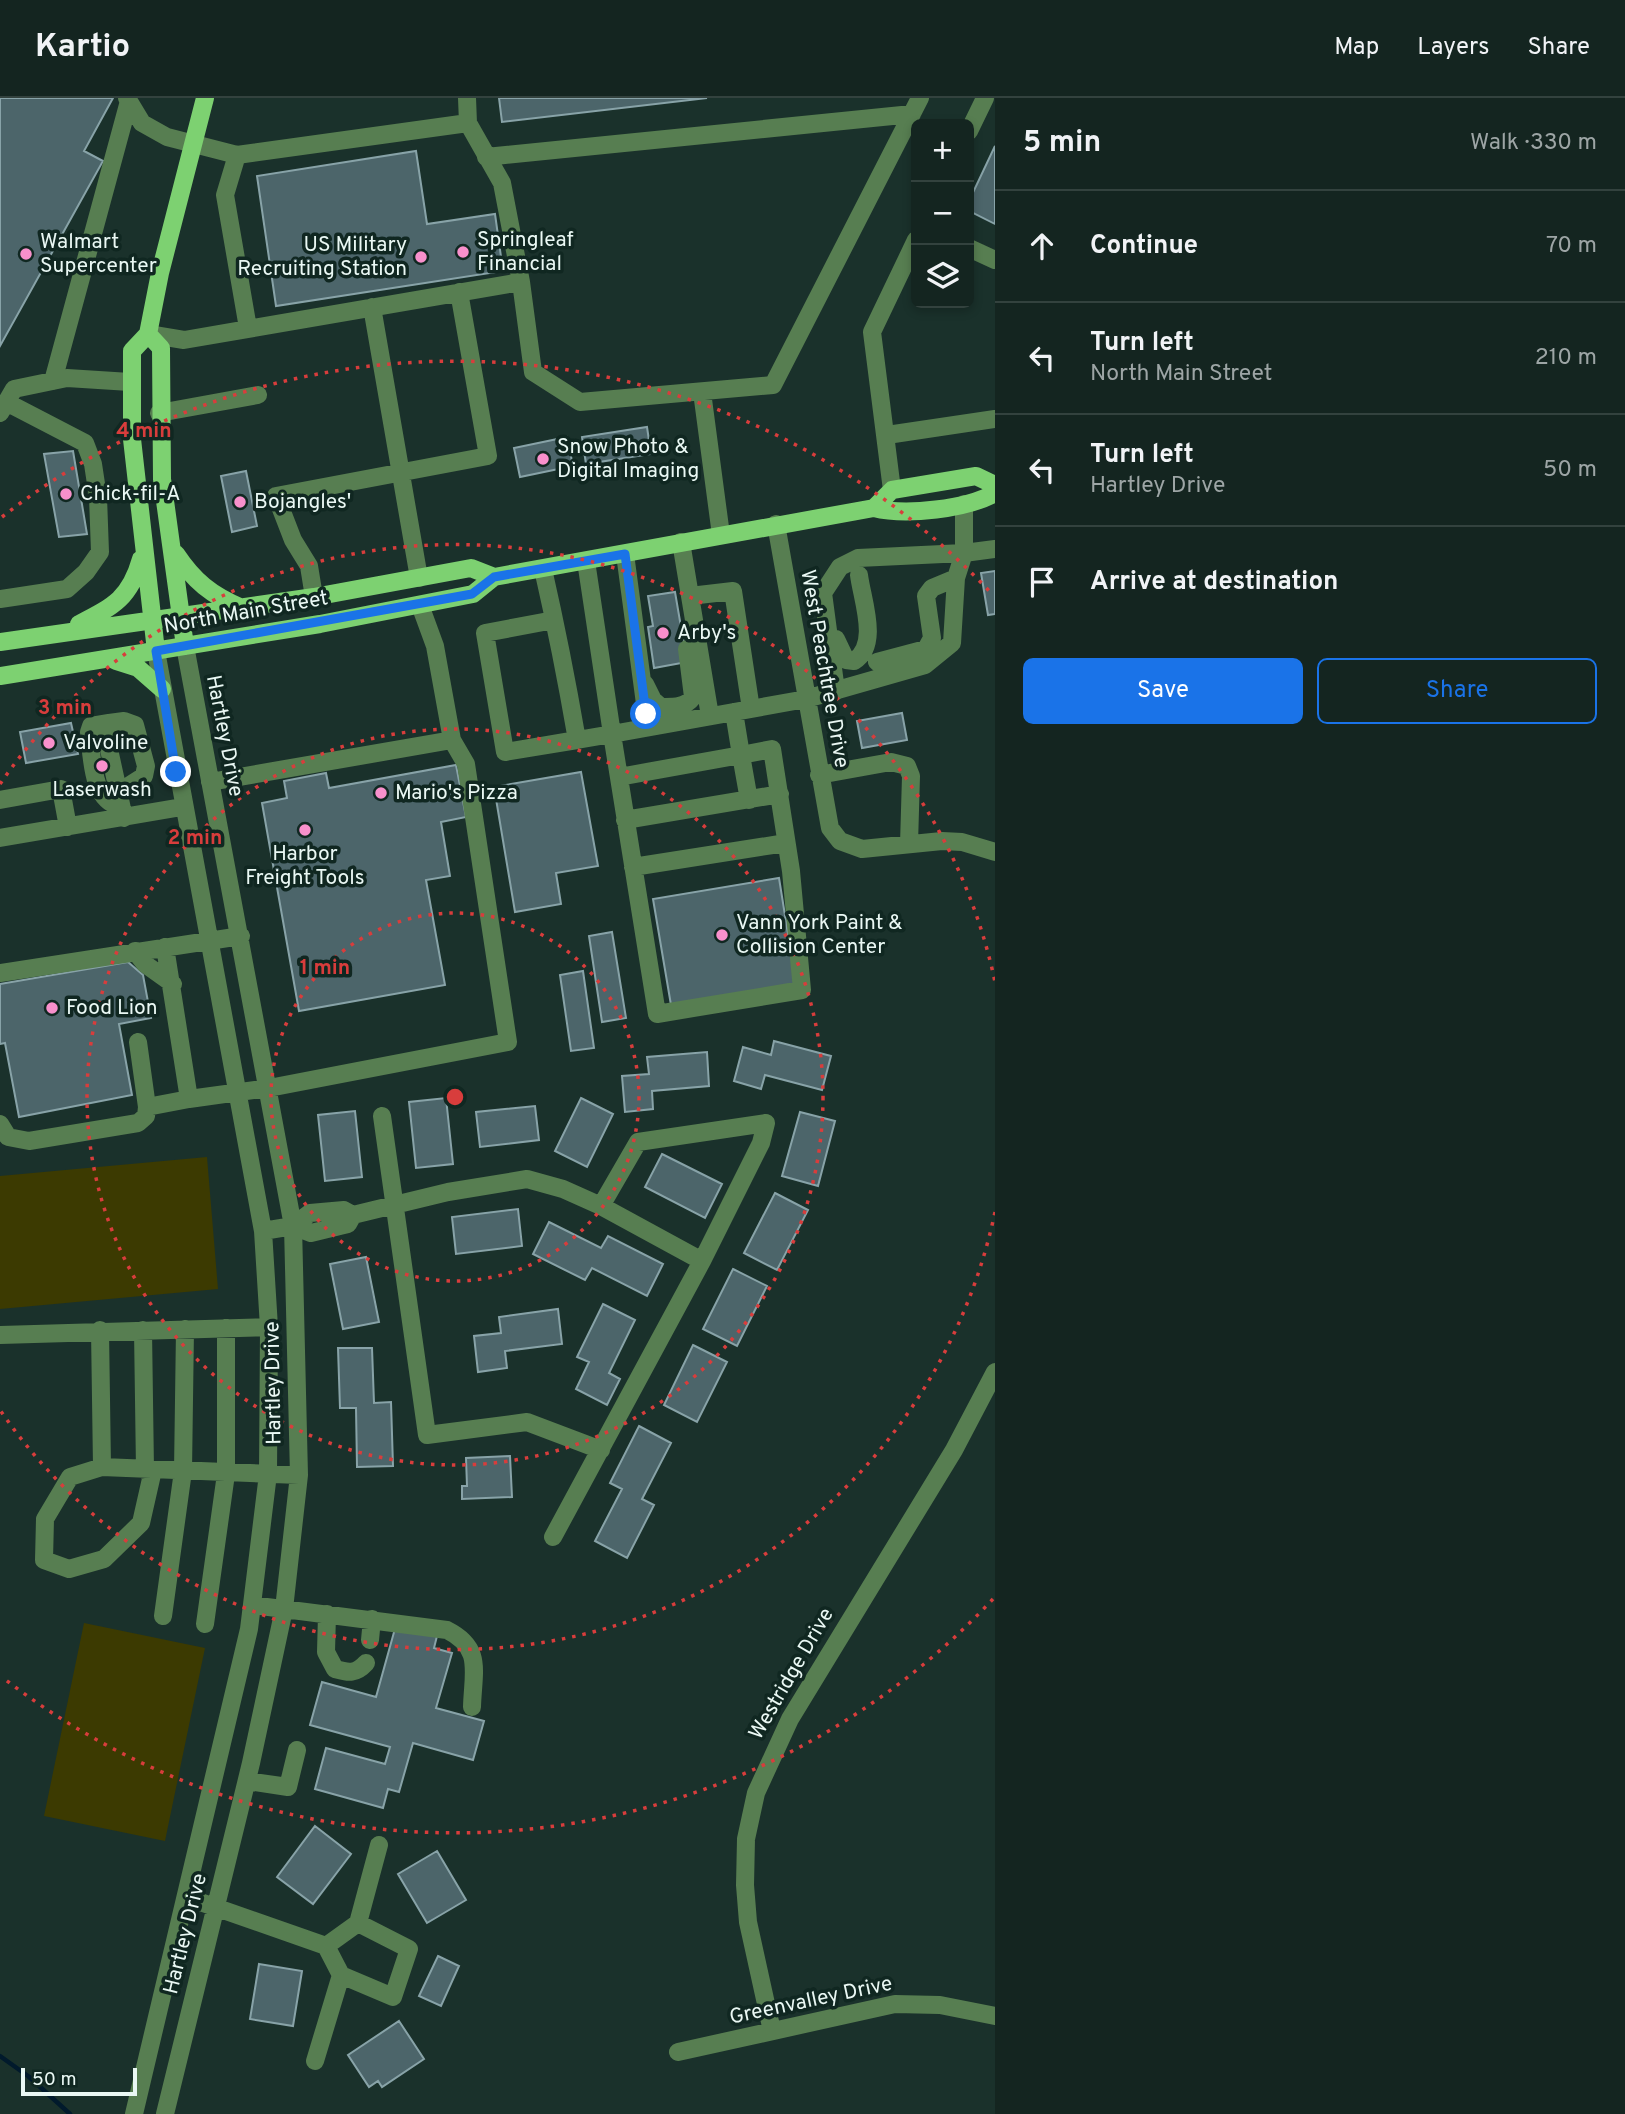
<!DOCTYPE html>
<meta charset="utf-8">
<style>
:root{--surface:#142520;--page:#1d2d29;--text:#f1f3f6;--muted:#9da5a5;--line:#33423e;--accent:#1a73e8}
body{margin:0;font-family:Overpass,sans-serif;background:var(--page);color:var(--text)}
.controls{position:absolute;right:21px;top:21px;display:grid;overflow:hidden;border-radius:10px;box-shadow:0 4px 10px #0003}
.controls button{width:63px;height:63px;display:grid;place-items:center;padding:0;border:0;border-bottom:2px solid var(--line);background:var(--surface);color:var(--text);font:35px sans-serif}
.scale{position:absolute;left:21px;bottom:18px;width:116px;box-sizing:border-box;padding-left:7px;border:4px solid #eaf8f4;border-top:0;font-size:19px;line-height:24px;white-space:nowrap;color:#eaf8f4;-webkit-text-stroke:5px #102721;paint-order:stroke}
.stop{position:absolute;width:21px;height:21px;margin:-16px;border:5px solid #1a73e8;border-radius:50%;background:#fff}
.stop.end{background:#1a73e8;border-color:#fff;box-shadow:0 2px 7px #0008}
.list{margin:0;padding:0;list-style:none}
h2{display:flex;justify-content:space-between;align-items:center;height:91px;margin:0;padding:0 28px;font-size:30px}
h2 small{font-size:23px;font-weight:400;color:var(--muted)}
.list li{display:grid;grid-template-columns:46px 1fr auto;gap:21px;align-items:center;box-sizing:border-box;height:112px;padding:0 28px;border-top:2px solid var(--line)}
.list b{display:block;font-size:26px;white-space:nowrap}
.list p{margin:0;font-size:23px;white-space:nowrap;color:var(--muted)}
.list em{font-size:23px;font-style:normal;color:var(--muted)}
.actions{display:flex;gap:14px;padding:21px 28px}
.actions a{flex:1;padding:16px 0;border:2px solid var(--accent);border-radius:10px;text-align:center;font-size:24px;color:var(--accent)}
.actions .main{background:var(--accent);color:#fff}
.icon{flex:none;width:38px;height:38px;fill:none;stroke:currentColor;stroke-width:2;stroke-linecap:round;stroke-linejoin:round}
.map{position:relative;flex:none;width:995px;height:2016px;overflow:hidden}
header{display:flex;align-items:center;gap:42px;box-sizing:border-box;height:98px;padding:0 35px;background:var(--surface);border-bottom:2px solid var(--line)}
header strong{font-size:33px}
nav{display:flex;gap:38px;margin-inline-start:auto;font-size:24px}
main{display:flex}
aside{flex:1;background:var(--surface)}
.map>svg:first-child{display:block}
.pitch{fill:#3c3a01}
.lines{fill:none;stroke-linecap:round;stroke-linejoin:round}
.stream{stroke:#011a2c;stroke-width:4.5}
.building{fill:#4c656a;stroke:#88a3a8;stroke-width:2}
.minor{stroke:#577e51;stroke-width:18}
.major{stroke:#7dd171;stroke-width:18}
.route{stroke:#1a73e8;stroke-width:9}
.ring{fill:none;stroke:#d83d3c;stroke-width:3.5;stroke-dasharray:3.5 7}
.poi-dot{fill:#f890cc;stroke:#102721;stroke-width:2.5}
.labels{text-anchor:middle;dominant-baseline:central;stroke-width:7;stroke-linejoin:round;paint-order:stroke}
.poi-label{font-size:21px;fill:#eaf8f4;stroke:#102721;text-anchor:start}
.street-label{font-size:21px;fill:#eaf8f4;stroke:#102721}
.centre{fill:#d83d3c;stroke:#102721;stroke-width:3.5}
.ring-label{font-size:21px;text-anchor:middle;font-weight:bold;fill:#d83d3c;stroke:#102721;stroke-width:7;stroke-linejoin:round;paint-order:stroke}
</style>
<header>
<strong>Kartio</strong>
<nav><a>Map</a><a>Layers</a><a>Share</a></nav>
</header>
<main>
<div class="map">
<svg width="995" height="2016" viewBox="0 0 995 2016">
<rect width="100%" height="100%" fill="#1a312b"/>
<path class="pitch" d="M207 1059 218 1191 0 1211V1078Z
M84 1525 205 1550 165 1743 44 1718Z"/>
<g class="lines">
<path class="stream" d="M0 1958 28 1978 70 2016"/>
</g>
<path class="building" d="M0 0H113L84 53 103 63 0 248Z
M499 0H707L502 24Z
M995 48V126L969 113V103Z
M416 53 427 126 495 116 503 173 276 208 257 78Z
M647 329 651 356 586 366 582 339Z
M567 339 573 368 520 379 514 350Z
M73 353 87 436 59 439 44 356Z
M246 373 257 428 232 434 221 378Z
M995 473V516L988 517 981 475Z
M675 494 687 564 654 570 648 529 653 528 648 498Z
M902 615 907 642 862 650 857 623Z
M71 625 78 656 26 665 20 634Z
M456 667 466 719 441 724 450 778 426 782 445 887 299 913 262 705 287 700 284 683 326 675 329 690Z
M581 674 598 768 556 775 561 806 515 814 494 689Z
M779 780 796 886 671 907 653 801Z
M612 834 626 920 602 924 589 838Z
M128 864 143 877 151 920 119 926 132 997 19 1019 5 945 0 946V886Z
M583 873 594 950 571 953 560 877Z
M774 943 831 958 822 992 765 977 761 991 734 983 743 949 771 957Z
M707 954 709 988 652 993 653 1011 625 1014 622 978 649 976 647 959Z
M446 1000 453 1066 416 1070 409 1004Z
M581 1000 613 1016 587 1069 555 1053Z
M535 1008 539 1042 480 1049 476 1014Z
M355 1013 362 1079 325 1083 318 1017Z
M800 1014 835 1023 818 1088 782 1078Z
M662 1056 722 1086 705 1120 645 1089Z
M775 1095 808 1112 777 1172 744 1155Z
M518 1111 522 1148 456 1156 452 1119Z
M549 1124 601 1150 608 1138 663 1166 647 1198 592 1170 585 1182 533 1156Z
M366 1159 379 1224 343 1231 330 1166Z
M733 1171 767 1188 737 1248 703 1231Z
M603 1206 635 1222 609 1275 620 1281 607 1307 576 1291 589 1264 577 1259Z
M558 1211 562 1246 505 1253 507 1270 478 1274 474 1238 501 1235 499 1219Z
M693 1247 727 1264 697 1324 664 1307Z
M338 1250H372L374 1305 391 1304 393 1368 357 1369 356 1310H340Z
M639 1328 671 1345 642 1401 654 1407 627 1460 595 1443 622 1391 610 1385Z
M510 1358 512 1399 462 1401V1388H467L466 1360Z
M396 1527 437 1538 434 1550 452 1555 436 1610 484 1623 473 1662 413 1645 399 1694 388 1691 383 1710 315 1691 326 1650 385 1666 390 1649 310 1627 322 1584 376 1599Z
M315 1728 351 1756 313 1806 277 1779Z
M437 1753 466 1802 427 1825 398 1776Z
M438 1858 459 1868 441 1908 419 1898Z
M259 1866 302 1873 293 1928 250 1921Z
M399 1923 424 1961 382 1989 378 1983 369 1989 348 1957Z"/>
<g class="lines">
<path class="minor" d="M127 0 142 25 167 39 237 57 468 25
M467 0 468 25 502 85 521 184
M969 33 985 0
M237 57 225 97 248 230
M486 59 912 16
M969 150 995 162
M372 209 419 480
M148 236 184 242 521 184 533 274 580 304 773 287 920 0
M53 283 129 3
M702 294 721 437
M0 315 14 291 67 280 130 284
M159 315 258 297
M887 337 995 321
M892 392 872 234 916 142
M964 406V455L995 451
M776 426 830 730 840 743 862 751 942 743 962 744 995 754
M681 444 710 618
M625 456 648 628
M543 471C556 528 567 584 577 642L505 654 485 535 554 522
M690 498 733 493 751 611
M314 499 309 468 293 442 276 398 488 358 459 194
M0 501 67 491 86 474 100 454 98 399 93 366 85 345 6 304
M836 541 846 562 854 563C880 547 862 502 859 477
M877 564 926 551 932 540 926 498 932 490 956 480
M645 586 653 602 661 609C673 609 685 610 693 599L687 551
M734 614 741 657 772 651 791 773 802 892 657 916 612 636 806 601 925 567 952 545 956 480 964 455 858 460 840 469 823 495 836 593
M109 625 91 628 89 634C92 658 91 703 121 709
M577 642 612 636 586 463
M819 677 891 664 907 668 911 678 909 746
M619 679 741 657 749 702
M210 684 452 642 435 548 420 507
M119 694 144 678 146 668 135 627 124 623 109 625 105 633 124 720
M0 702 61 691 68 729
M625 722 780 696
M0 740 182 709
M633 769 786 745
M165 849 189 1001 269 990 508 944 466 666 452 642
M135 853 145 866 173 886
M0 875 241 838
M138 944 147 1009 189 1001
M382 1018 427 1337 527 1324 601 1352
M0 1026 8 1039 29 1043 138 1025 146 1018 147 1009
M293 1128 311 1135 348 1126 353 1117
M263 1133 293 1128 310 1115 344 1112 353 1117 448 1094 527 1081 563 1091 601 1108 702 1163 761 1045 766 1025 638 1044 601 1108
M100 1232 102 1369 299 1377
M143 1232 145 1372
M0 1237 269 1229
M102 1369 70 1379 45 1421 44 1462 69 1471 104 1461 141 1425 153 1372
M553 1439 702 1163
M252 1507 447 1532C483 1550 473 1573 472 1609
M327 1516 326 1554 335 1571C349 1575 356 1576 366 1565
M163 1518 183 1373 185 1231
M205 1526 226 1376V1230
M370 1542 372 1521
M247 1683 288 1689 297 1652
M186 1799 326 1848 341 1877 315 1963
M326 1848 358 1825 379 1747
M341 1877 393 1899 409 1851 358 1825
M772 1933 748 1824 745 1787 746 1741 756 1695 790 1621 954 1352 995 1274
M678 1954 895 1906 940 1907 995 1918
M134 2016 249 1531 268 1376 269 1229 263 1133 156 553
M165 2016 251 1665 284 1511 299 1377 293 1128 185 548"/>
<path class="major" d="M148 236 161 250 162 381 185 548
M874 410 892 392 976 378 995 387
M176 456C194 483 211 497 242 510
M79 526C114 508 130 500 141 461
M0 544 314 499 471 470 494 479 874 410C906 418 967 411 995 395
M156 553 132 341V253L148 236 160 175 205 0
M116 563 138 570 162 591
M0 578 320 526 473 496 494 479"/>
</g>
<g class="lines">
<path class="route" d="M176 674 156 553 472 496 494 479 625 456 646 616"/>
</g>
<g class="ring">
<circle cx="455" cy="999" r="184"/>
<circle cx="455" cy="999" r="368"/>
<path d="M995 1114A552 552 0 0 1 0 1312M0 686A552 552 0 0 1 995 884"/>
<path d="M993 1501A736 736 0 0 1 2 1579M2 419A736 736 0 0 1 993 497"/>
</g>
<g class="poi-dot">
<circle cx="463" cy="154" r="7"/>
<circle cx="26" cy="156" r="7"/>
<circle cx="421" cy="159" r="7"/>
<circle cx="543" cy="361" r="7"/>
<circle cx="66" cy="396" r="7"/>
<circle cx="240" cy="404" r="7"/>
<circle cx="663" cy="535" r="7"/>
<circle cx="49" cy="645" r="7"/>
<circle cx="102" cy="668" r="7"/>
<circle cx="381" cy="695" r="7"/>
<circle cx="305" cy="732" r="7"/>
<circle cx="722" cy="837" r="7"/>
<circle cx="52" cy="910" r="7"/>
</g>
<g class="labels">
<g class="poi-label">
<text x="477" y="142">Springleaf<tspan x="477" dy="24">Financial</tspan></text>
<text x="40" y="144">Walmart<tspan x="40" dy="24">Supercenter</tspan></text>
<text x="407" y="147" text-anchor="end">US Military<tspan x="407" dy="24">Recruiting Station</tspan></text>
<text x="557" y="349">Snow Photo &amp;<tspan x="557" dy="24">Digital Imaging</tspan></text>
<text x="80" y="396">Chick-fil-A</text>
<text x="254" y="404">Bojangles'</text>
<text x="677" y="535">Arby's</text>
<text x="63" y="645">Valvoline</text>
<text x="102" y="692" text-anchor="middle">Laserwash</text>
<text x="395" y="695">Mario's Pizza</text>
<text x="305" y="756" text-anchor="middle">Harbor<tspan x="305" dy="24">Freight Tools</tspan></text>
<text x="736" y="825">Vann York Paint &amp;<tspan x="736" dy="24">Collision Center</tspan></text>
<text x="66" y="910">Food Lion</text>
</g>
<g class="street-label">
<text transform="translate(246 515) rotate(-10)">North Main Street</text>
<text transform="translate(824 571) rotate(80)">West Peachtree Drive</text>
<text transform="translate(224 638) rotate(79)">Hartley Drive</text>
<text transform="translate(274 1285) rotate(-91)">Hartley Drive</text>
<text transform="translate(792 1576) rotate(-60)">Westridge Drive</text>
<text transform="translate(186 1836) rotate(-76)">Hartley Drive</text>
<text transform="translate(811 1903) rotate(-12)">Greenvalley Drive</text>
</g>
</g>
<circle cx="455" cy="999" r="10" class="centre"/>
<g class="ring-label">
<text x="144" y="339">4 min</text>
<text x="65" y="616">3 min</text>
<text x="195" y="746">2 min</text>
<text x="325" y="876">1 min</text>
</g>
</svg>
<div class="controls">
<button>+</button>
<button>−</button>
<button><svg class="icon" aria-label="layers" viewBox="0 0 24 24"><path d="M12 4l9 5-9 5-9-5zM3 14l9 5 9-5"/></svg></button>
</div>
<div class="scale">50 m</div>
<div class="stop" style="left:646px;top:616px"></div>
<div class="stop end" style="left:176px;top:674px"></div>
</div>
<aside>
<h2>5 min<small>Walk · 330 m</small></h2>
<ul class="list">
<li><svg class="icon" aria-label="ahead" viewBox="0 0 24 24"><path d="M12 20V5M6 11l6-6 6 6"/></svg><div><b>Continue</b></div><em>70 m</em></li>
<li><svg class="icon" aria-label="left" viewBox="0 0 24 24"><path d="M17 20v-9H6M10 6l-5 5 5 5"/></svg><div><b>Turn left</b><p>North Main Street</p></div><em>210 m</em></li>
<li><svg class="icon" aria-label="left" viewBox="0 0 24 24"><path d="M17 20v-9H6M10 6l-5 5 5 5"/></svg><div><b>Turn left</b><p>Hartley Drive</p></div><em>50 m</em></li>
<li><svg class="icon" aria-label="arrive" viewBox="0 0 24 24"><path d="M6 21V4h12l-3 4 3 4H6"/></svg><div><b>Arrive at destination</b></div></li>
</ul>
<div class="actions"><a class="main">Save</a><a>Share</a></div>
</aside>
</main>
